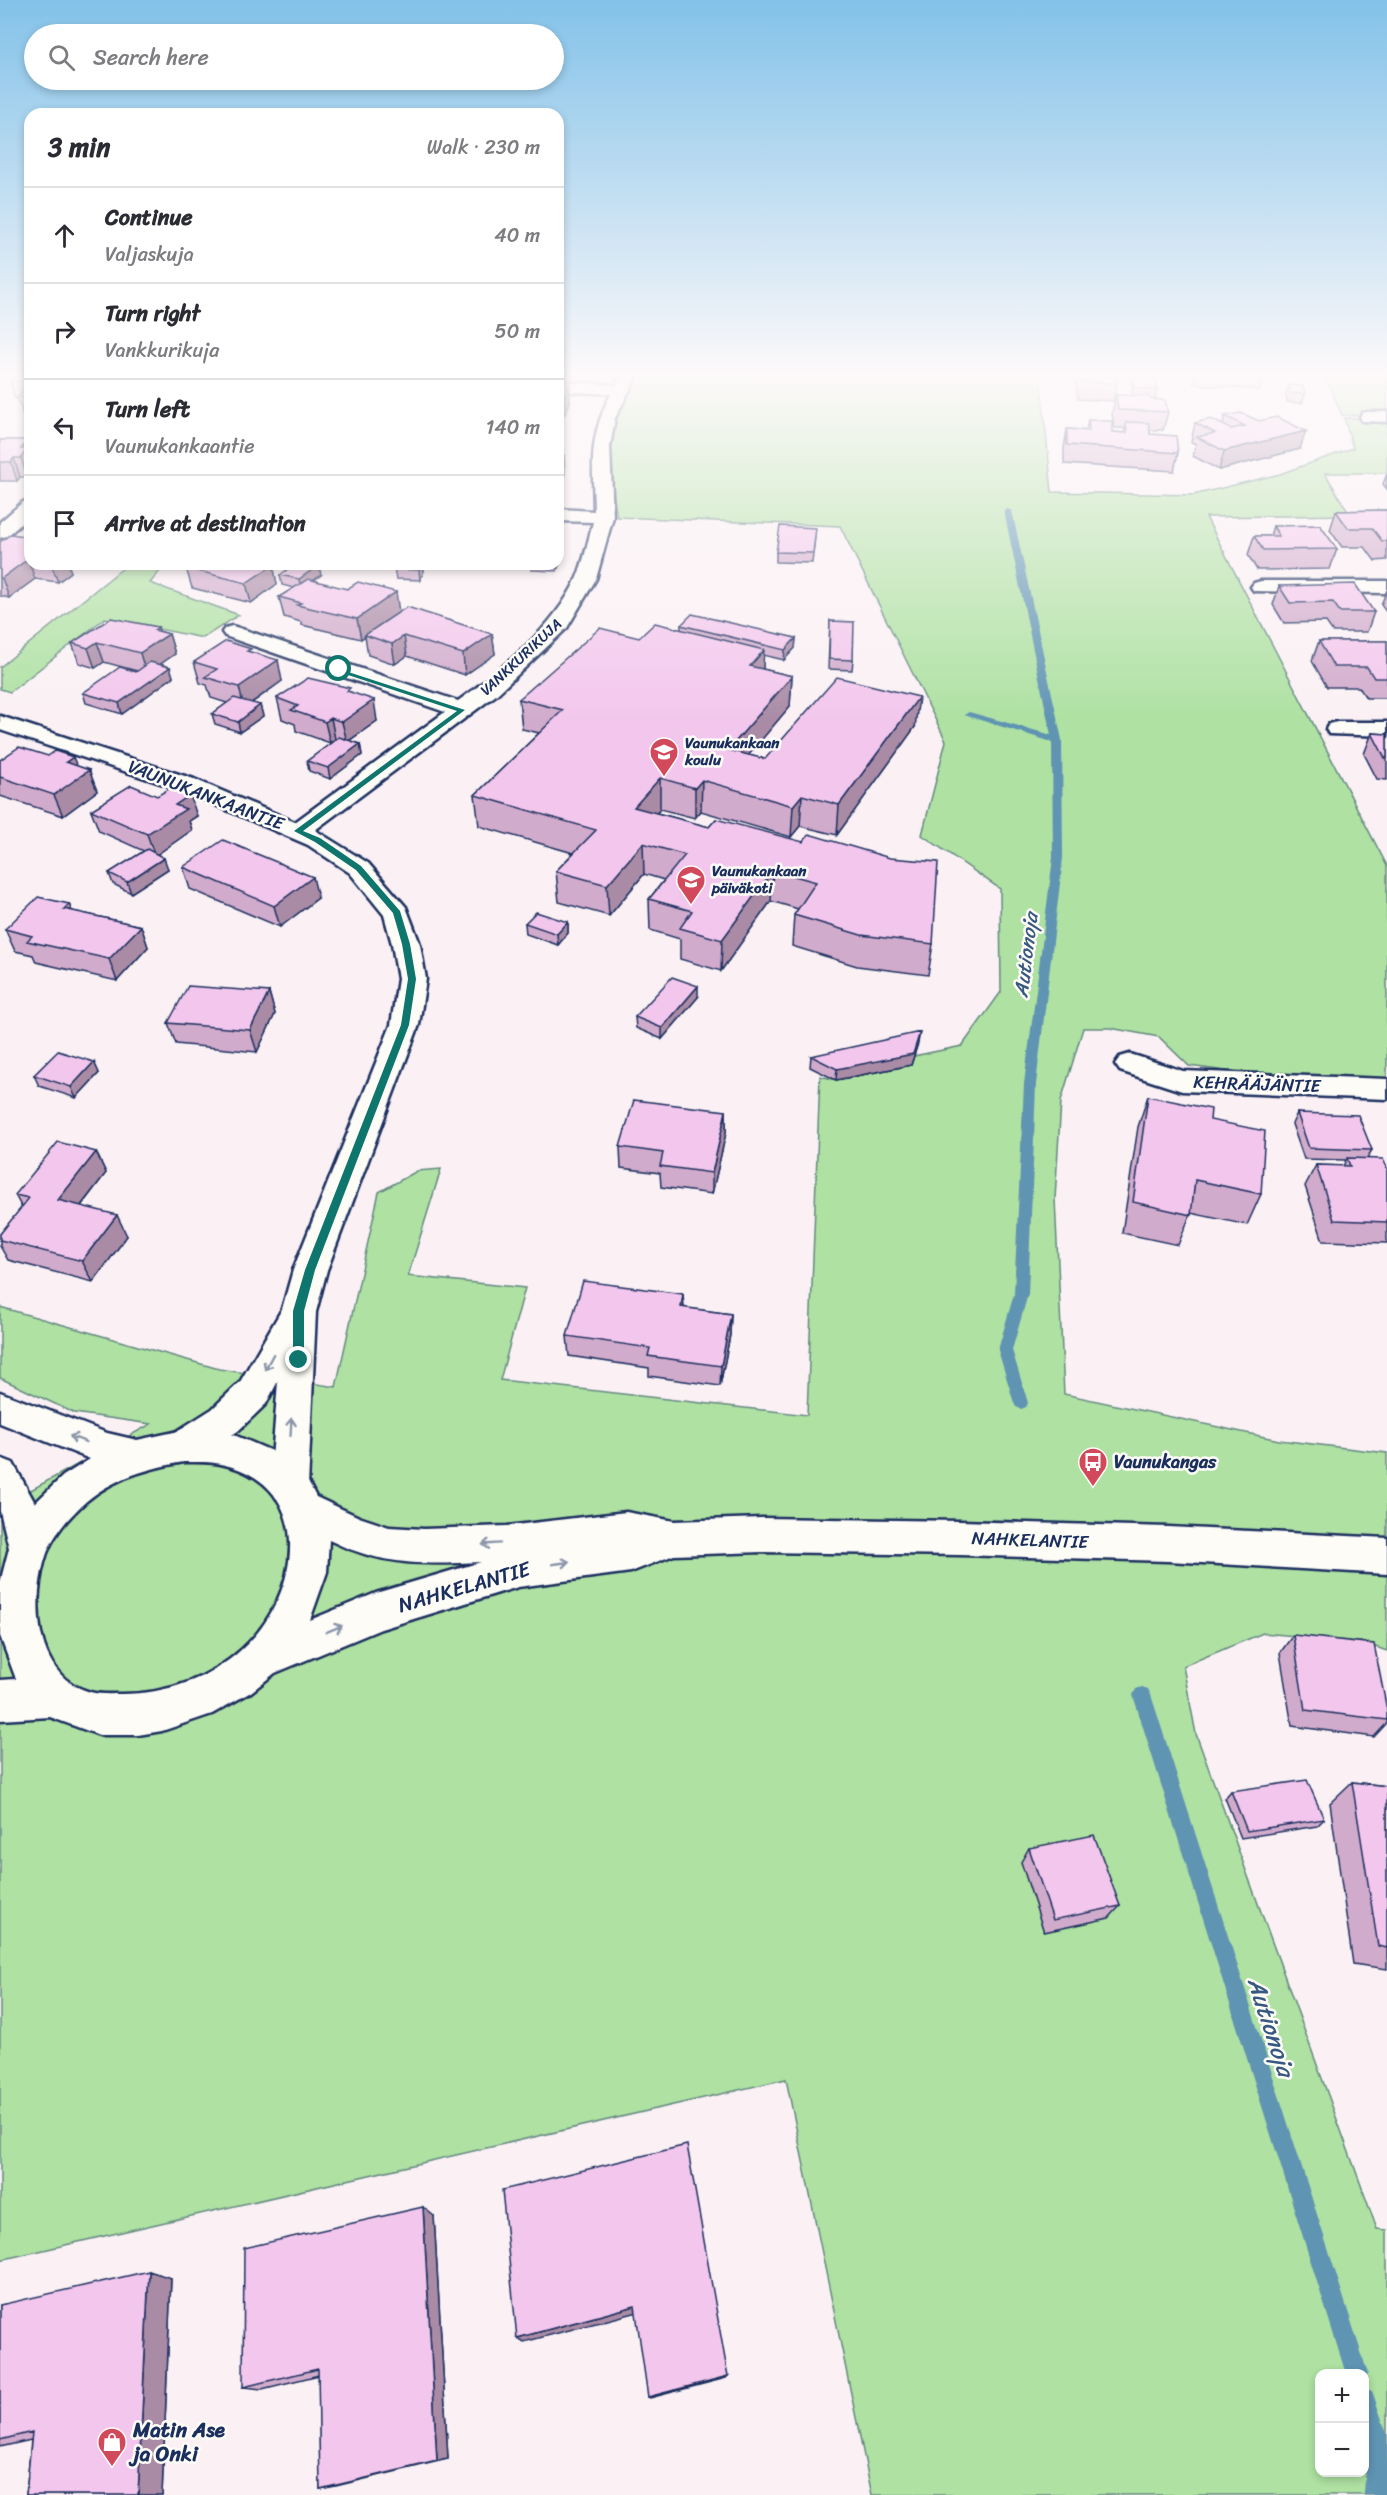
<!DOCTYPE html>
<meta charset="utf-8">
<style>
:root{--surface:#fff;--page:#f2f2f3;--text:#2b2b33;--muted:#7c7c81;--line:#e1e1e2}
body{margin:0;font-family:Sriracha,sans-serif;background:var(--page);color:var(--text)}
.controls{position:absolute;right:18px;bottom:18px;display:grid;overflow:hidden;border-radius:12px;box-shadow:0 3px 9px #0003}
.controls button{width:54px;height:54px;display:grid;place-items:center;padding:0;border:0;border-bottom:2px solid var(--line);background:var(--surface);color:var(--text);font:30px sans-serif}
.stop{position:absolute;width:18px;height:18px;margin:-14px;border:4px solid #0f766e;border-radius:50%;background:#fff}
.stop.end{background:#0f766e;border-color:#fff;box-shadow:0 2px 6px #0008}
.list{margin:0;padding:0;list-style:none}
h2{display:flex;justify-content:space-between;align-items:center;height:78px;margin:0;padding:0 24px;font-size:26px}
h2 small{font-size:20px;font-weight:400;color:var(--muted)}
.list li{display:grid;grid-template-columns:39px 1fr auto;gap:18px;align-items:center;box-sizing:border-box;height:96px;padding:0 24px;border-top:2px solid var(--line)}
.list b{display:block;font-size:22px;white-space:nowrap}
.list p{margin:0;font-size:20px;white-space:nowrap;color:var(--muted)}
.list em{font-size:20px;font-style:normal;color:var(--muted)}
.icon{flex:none;width:33px;height:33px;fill:none;stroke:currentColor;stroke-width:2;stroke-linecap:round;stroke-linejoin:round}
.map{position:relative;flex:none;width:1387px;height:2495px;overflow:hidden}
.search{position:absolute;background:var(--surface);box-shadow:0 3px 9px #0003;left:24px;top:24px;width:540px;height:66px;display:flex;align-items:center;gap:15px;box-sizing:border-box;padding:0 21px;border-radius:33px;color:var(--muted);font-size:22px}
.panel{position:absolute;background:var(--surface);box-shadow:0 3px 9px #0003;left:24px;top:108px;width:540px;height:462px;border-radius:18px}
.map>svg:first-child{display:block}
.green{fill:#aee1a2;stroke:#648880;stroke-width:1.5;fill-rule:evenodd}
.lines{fill:none;stroke-linecap:round;stroke-linejoin:round}
.stream{fill:#5e94b3;fill-rule:evenodd}
.street-casing{stroke:#1b2f5e;stroke-width:5}
.secondary-casing{stroke:#1b2f5e;stroke-width:5}
.street{fill:#fdfcf7;fill-rule:evenodd}
.secondary{fill:#fdfcf7;fill-rule:evenodd}
.wall{fill:#d1abcc;stroke:#1b2f5e;stroke-width:1.5}
.shaded-wall{fill:#aa8ba6;stroke:#1b2f5e;stroke-width:1.5}
.building{fill:#f3c7ed;stroke:#1b2f5e;stroke-width:1.5}
.oneway{stroke:#8c96aa}
.route{fill:#0f766e}
.labels{text-anchor:middle;dominant-baseline:central;stroke-width:5;stroke-linejoin:round;paint-order:stroke}
.far-street-label{font-size:15px;fill:#1b2f5e;stroke:#fdfcf7}
.far-poi-label{font-size:15px;font-weight:bold;fill:#1b2f5e;stroke:#fdfcf7;text-anchor:start}
.street-label{font-size:18px;fill:#1b2f5e;stroke:#fdfcf7}
.poi-label{font-size:18px;font-weight:bold;fill:#1b2f5e;stroke:#fdfcf7;text-anchor:start}
.water-label{font-size:20px;font-style:italic;fill:#375981;stroke:#fdfcf7}
.near-street-label{font-size:21px;fill:#1b2f5e;stroke:#fdfcf7}
.near-poi-label{font-size:21px;font-weight:bold;fill:#1b2f5e;stroke:#fdfcf7;text-anchor:start}
.near-water-label{font-size:24px;font-style:italic;fill:#375981;stroke:#fdfcf7}
</style>
<div class="map">
<svg width="1387" height="2495" viewBox="0 0 1387 2495">
<rect width="100%" height="100%" fill="#fbf1f5"/>
<filter id="ink" filterUnits="userSpaceOnUse"><feTurbulence type="fractalNoise" baseFrequency=".0167" numOctaves="2"/><feDisplacementMap in="SourceGraphic" scale="12" xChannelSelector="R" yChannelSelector="G"/><feConvolveMatrix kernelMatrix="1 2 1 2 8 2 1 2 1" color-interpolation-filters="sRGB"/></filter>
<g filter="url(#ink)">
<path class="green" d="M640 372H1097L1098 377 1040 375 1052 492 1193 495 1280 474 1353 448 1344 418 1387 419V473H1325L1350 515 1206 517 1387 866V1078L1242 1073 1189 1066 1159 1037 1110 1028H1083L1061 1101 1055 1199 1064 1394 1279 1440 1387 1453V1651L1361 1642 1263 1633 1183 1666 1196 1734 1377 2229 1387 2230V2495H872L786 2079 0 2260V1507L151 1424 74 1413 0 1378V1307L219 1369 336 1387 379 1192 417 1171 441 1169 408 1276 525 1288 500 1380 807 1415 820 1076 836 1080 911 1065 914 1056 962 1046 1001 992 1000 889 922 835 946 741 840 526 617 517C607 456 605 426 640 372ZM1320 2374H1364V2472H1320Z
M1323 372H1387V416L1342 415Z
M128 564H166L150 583 239 615 203 638 105 618 10 692 0 689V667Z"/>
<g class="lines">
<path class="stream" d="M1008 509 1012 511 1062 740 1063 858 1036 1084 1028 1294 1012 1350 1028 1403 1026 1407 1021 1409 1016 1407 1014 1403 998 1350 1014 1294 1024 1084 1053 858 1052 742 964 715 969 712 1051 735 1004 511Z
M1142 1687 1148 1689 1151 1695 1368 2374 1364 2382V2374H1346L1133 1695 1136 1689Z
M1364 2388 1372 2391 1387 2434V2495H1364L1367 2445 1364 2436Z"/>
<g class="street-casing">
<path id="street" d="M623 372H639L615 418 610 447 613 517 596 579 567 628 496 695 315 830 368 863 406 907 420 944 426 979 419 1025 327 1270 316 1312 308 1486 302 1498 289 1502 276 1498 270 1486 278 1381 266 1404 238 1431 197 1457 184 1462 171 1457 166 1446 171 1435 212 1409 240 1382 282 1309 293 1270 391 1025 398 979 392 944 384 915 350 873 308 845 178 789 0 730V716L194 779 295 822 445 712 225 636 222 632 225 628 232 626 239 628 458 701C501 670 553 629 576 580 584 562 588 541 593 522L558 521V509L594 511C593 463 588 439 611 394L558 391V381L616 385Z
M1368 412H1387V422L1362 421 1360 417 1362 413Z
M30 500V516L7 536 0 538V522L23 502Z
M1261 581H1387V593L1254 591 1251 587 1254 583Z
M1337 722H1387V736L1329 734 1326 729 1329 724Z
M1130 1054 1183 1071 1387 1079V1099L1182 1091 1120 1071 1115 1064 1120 1057Z"/>
</g>
<g class="secondary-casing">
<path id="secondary" d="M0 1392 107 1433 137 1440 184 1430 216 1431 234 1435 281 1455 305 1476 316 1497 359 1517 389 1527 424 1529 507 1526 626 1512 674 1521 762 1518 960 1521 1168 1527 1387 1538V1574L1168 1561 960 1555 762 1552 674 1555 631 1572 518 1587 381 1629 275 1673 251 1692 212 1714 162 1731 138 1735H99L50 1717 0 1720V1680L16 1679 0 1636V1583L9 1548 0 1511V1458L13 1463 35 1503 63 1476 90 1459 0 1423ZM184 1462C197 1462 212 1461 225 1465 319 1488 299 1598 242 1649 210 1679 165 1694 122 1694 112 1694 100 1695 90 1692 33 1676 31 1599 47 1553 53 1537 64 1523 75 1512 104 1481 143 1469 184 1462ZM329 1540C382 1566 424 1565 481 1562L376 1593 310 1620 327 1572Z"/>
</g>
<use href="#street" class="street"/>
<use href="#secondary" class="secondary"/>
</g>
<path class="wall" d="M30 372V415H23L18 399H15L10 381Z
M558 372H593L591 375 580 374 579 376 562 375V372Z
M1079 372H1115L1117 383 1113 401 1078 399 1076 383Z
M1121 372H1149L1148 373Z
M1194 372H1265L1260 390 1194 384Z
M1133 378 1157 390 1155 399H1149H1150L1168 412 1163 430H1150V434L1178 453 1174 471 1064 464V448L1067 429 1086 430 1088 420 1112 432 1124 433 1125 428H1114L1112 413 1116 395 1132 396V387Z
M558 383 569 384 570 402 565 414H558Z
M1289 385 1305 394 1302 403 1287 402 1286 393Z
M1225 416 1300 449 1219 470 1193 456 1196 444 1191 442 1195 423 1223 425Z
M0 440H28L30 446V472L27 477H20L17 481H0Z
M1387 474V489L1383 484Z
M1387 510V560L1375 561 1365 547H1342L1330 530 1336 511Z
M1273 526 1337 549 1330 569 1257 570 1248 555 1254 536H1270Z
M30 537V564H68L71 572 58 582 35 579 9 598 0 596V542Z
M815 537 812 563 776 562V552Z
M563 541 564 551 557 571 531 570V564H558Z
M397 564H423L424 571 420 580 396 579 394 569Z
M273 565 277 584 251 603 192 588 186 568Z
M280 575H321L314 580 399 612 492 634 495 654 465 675 407 656 395 664 368 655 365 636 361 639 302 625 301 622 284 617 279 597 294 588 282 585Z
M1279 586 1374 612 1367 632H1333L1326 622 1284 623 1273 605Z
M1387 590V613L1381 605Z
M830 621 853 660 852 670 828 669Z
M681 625 796 638 795 648 784 660 763 655V669L792 676 790 706 748 755 765 759 915 727 837 835 800 826 791 837 701 811 695 818 660 809 657 813 709 827 716 819 933 944 928 975 857 966 792 946 794 915 798 909 771 901 721 971 680 959V939L650 930 649 899 664 880 644 874 609 916 559 902 556 871 573 853 479 826 475 795 539 733 522 729 519 699 639 638 681 630Z
M159 631 169 634 175 654 160 664 170 667 173 677 122 714 86 703 83 693 137 671 104 662 95 668 79 663 72 643Z
M1319 641H1387V698H1366L1359 687H1327L1312 661Z
M252 653 282 681 252 703 260 705 263 716 240 732 215 724 212 714 227 703 211 698 207 685 200 683 194 662Z
M351 692 377 721 349 741 360 744 362 755 330 779 309 771 307 761 337 739H335L330 743 296 731 295 724 282 719 277 698Z
M1372 733 1387 734V780L1377 779 1364 754Z
M0 760 77 766 89 770 97 791 63 816 0 796Z
M157 796 197 816 189 821 192 830 157 854 168 869 131 893 113 884 109 873 144 851 99 831 91 810Z
M183 867 318 898 280 927 190 889Z
M69 904 72 911 141 926 148 947 117 981 36 962 33 955 15 951 5 929Z
M568 922V933L558 945 526 934 525 923Z
M269 992 275 1014 257 1052 176 1044 168 1023Z
M698 997 662 1039 636 1028 635 1017Z
M918 1043 911 1065 836 1080 810 1067 811 1056Z
M94 1062 99 1073 76 1098 39 1086 34 1075Z
M1148 1096 1210 1120 1261 1194 1247 1225 1191 1213 1178 1245 1122 1233 1138 1127Z
M726 1111V1133L712 1194 661 1187 660 1173 621 1168 620 1147Z
M1297 1113 1372 1150 1367 1158 1387 1168V1243L1323 1241 1305 1186 1316 1165 1343 1166 1346 1160 1304 1159 1292 1124Z
M96 1152 106 1173 81 1206 127 1236 93 1282 8 1260 0 1246V1234L22 1208 15 1195Z
M683 1294 684 1308 731 1314 730 1335 720 1386 649 1376V1368L569 1356 567 1336Z
M1293 1635 1387 1710V1723L1374 1737 1292 1726 1280 1653Z
M1352 1782 1387 1786V1969L1353 1964 1330 1803Z
M1231 1791 1324 1819 1317 1826 1241 1838 1225 1798Z
M1029 1848 1120 1906 1109 1918 1044 1932 1021 1862Z
M434 2216 448 2459 336 2486 320 2489 319 2375 262 2389 243 2387Z
M171 2278 162 2495H26L31 2440 0 2447V2305Z"/>
<path class="shaded-wall" d="M569 384 570 402 565 414 564 397Z
M1306 431 1300 449 1219 470 1224 451Z
M28 440 30 446V472L27 477 21 458V449Z
M564 455 565 474 559 489 558 470Z
M14 458 20 477 17 481 11 462Z
M558 511 560 530 558 535Z
M563 541 564 551 557 571 556 564H558V556Z
M28 559 35 579 9 598 2 578Z
M51 564H68L71 572 58 582Z
M421 564H423L424 571 420 580 419 570Z
M273 565 277 584 251 603 246 583Z
M319 565 321 575 301 589 299 579Z
M396 592 399 612 365 635V636L361 639 357 619Z
M158 627 161 639 169 634 175 654 146 674 140 653 154 630Z
M492 634 495 654 465 675 463 654Z
M404 636 407 656 395 664 392 644Z
M796 638 795 648 784 660 785 650Z
M97 642 104 662 95 668 88 648Z
M764 650 762 680 750 666Z
M278 660 282 681 244 708 239 687Z
M170 667 173 677 122 714 119 703Z
M792 676 790 706 727 781 728 750Z
M919 697 915 727 837 835 839 805Z
M374 700 377 721 347 742 342 722Z
M260 705 263 716 240 732 238 722Z
M331 718 335 739 330 743 325 722Z
M360 744 362 755 330 779 328 768Z
M73 757 81 776 89 770 97 791 63 816 54 795 66 762Z
M660 778V809L636 838 634 807Z
M702 780 701 811 695 818V788Z
M190 795 197 816 189 821 192 830 155 856 147 834 175 805Z
M802 795 800 826 791 837 793 806Z
M643 843 644 874 609 916 607 885Z
M164 858 168 869 131 893 127 882Z
M773 870 771 901 721 971 722 940Z
M313 877 318 898 280 927 274 906Z
M69 904 78 925 64 909Z
M568 922V933L558 945 557 934Z
M141 926 148 947 117 981 109 959Z
M698 986V997L662 1039V1028Z
M269 992 275 1014 257 1052 250 1030Z
M920 1032 918 1043 911 1065 836 1080 837 1069Z
M94 1062 99 1073 76 1098 71 1087Z
M726 1111V1133L712 1194V1173Z
M96 1152 106 1173 69 1221 58 1200Z
M117 1215 127 1236 93 1282 82 1261Z
M683 1294 684 1315 681 1307Z
M731 1314 730 1335 720 1386 721 1366Z
M423 2207 434 2216 448 2459 437 2461Z
M149 2271 171 2278 162 2495H138Z
M635 2306 638 2312 524 2342 517 2338Z
M728 2376 726 2378 650 2398 648 2397Z"/>
<path class="building" d="M19 372H30V382L10 381Z
M1080 372H1115L1117 383 1082 382Z
M1133 378 1156 379 1157 390 1134 388Z
M558 383 569 384 564 397 558 396Z
M30 384V397H17Z
M1289 385 1303 386 1305 394 1290 393Z
M1116 395 1149 396 1150 399 1165 400 1168 412 1118 410Z
M1241 413 1259 421 1277 417 1306 431 1224 451 1197 437 1215 433 1195 423 1211 419 1231 429 1245 426 1225 416Z
M1088 420 1112 421V432L1127 433 1126 422 1149 423 1150 434 1176 436 1178 453 1067 445V429L1089 431Z
M0 440H28L21 449H27L21 458H14L11 462H0Z
M558 455H564L558 470Z
M1387 510V541H1382L1372 528H1348L1336 511Z
M1320 525 1337 549 1263 550 1254 536H1279L1273 526Z
M780 526 816 528 813 553 776 552Z
M11 534 30 537V559H28L2 578H0V542Z
M558 541H563L558 556Z
M193 564H270L273 565 246 583 186 568Z
M295 564H315L319 565 299 579 280 575Z
M397 564H421L419 570 394 569Z
M308 579 347 589 358 582 396 592 357 619 297 605 301 603 279 597Z
M1355 584 1374 612H1340L1333 602 1290 603 1279 586Z
M407 607 492 634 463 654 404 636 392 644 365 635Z
M692 614 796 638 785 650 681 625Z
M111 618 158 627 154 630 169 634 140 653 97 642 88 648 72 643Z
M830 621 854 622 853 660 829 659Z
M655 623 764 650 750 666 792 676 728 750 765 759 837 677 919 697 839 805 802 795 793 806 702 780 695 788 660 778 634 807 709 827 716 819 803 842 809 834 890 858 938 862 933 944 861 935 794 915 816 882 773 870 722 940 680 928 692 911 649 899 685 855 643 843 607 885 556 871 596 830 475 795 563 710 519 699 600 628 639 638Z
M226 641 251 649 247 651 278 660 239 687 205 677 217 669 194 662Z
M1319 641H1387V678H1374L1367 667H1334Z
M150 662 170 667 119 703 83 693 120 667 136 672Z
M308 678 350 688 347 691 374 700 342 722 331 718 325 722 291 710 298 706 277 698Z
M234 698 260 705 238 722 212 714Z
M1372 733 1387 734V758H1385Z
M339 737 360 744 328 768 307 761Z
M19 747 48 756 55 751 73 757 66 762 89 770 54 795 0 777V760Z
M131 785 157 796 172 787 190 795 175 805 186 809 147 834 91 810Z
M223 840 313 877 274 906 183 867Z
M147 849 164 858 127 882 109 873Z
M38 897 69 904 64 909 141 926 109 959 27 941 32 936 5 929Z
M536 912 568 922 557 934 525 923Z
M672 977 698 986 662 1028 635 1017Z
M188 986 269 992 250 1030 168 1023Z
M920 1032 913 1054 837 1069 811 1056Z
M58 1051 94 1062 71 1087 34 1075Z
M1148 1096 1211 1109 1210 1120 1265 1131 1261 1194 1195 1180 1191 1215 1133 1202Z
M634 1100 726 1111 712 1173 660 1166 663 1153 620 1147Z
M1297 1113 1358 1115 1372 1150 1309 1148Z
M58 1142 96 1152 58 1200 117 1215 82 1261 0 1240V1234L29 1198 15 1195Z
M1347 1158 1383 1159 1387 1168V1222L1334 1220 1316 1165 1350 1166Z
M583 1281 683 1294 681 1307 731 1314 721 1366 648 1356 650 1348 567 1336Z
M1293 1635 1374 1644 1387 1710V1720L1305 1710Z
M1307 1780 1324 1819 1247 1831 1231 1791Z
M1352 1782 1387 1786V1948L1378 1946Z
M1094 1835 1120 1906 1053 1920 1029 1848Z
M687 2145 728 2376 648 2397 635 2306 517 2338 502 2190Z
M423 2207 437 2461 320 2489 318 2369 243 2387 244 2248Z
M149 2271 138 2495H26L32 2432 0 2440V2305Z"/>
<defs><path id="oneway-shaft" d="M-6 0H5M1.5-3L5.5 0L1.5 3" fill="none" stroke-width="1.6" stroke-linecap="round" stroke-linejoin="round" transform="scale(1.5)"/></defs>
<g class="oneway">
<use href="#oneway-shaft" transform="translate(269 1362) rotate(118)"/>
<use href="#oneway-shaft" transform="translate(291 1427) rotate(-87)"/>
<use href="#oneway-shaft" transform="translate(78 1439) rotate(-160)"/>
<use href="#oneway-shaft" transform="translate(491 1544) rotate(176)"/>
<use href="#oneway-shaft" transform="translate(561 1563) rotate(-8)"/>
<use href="#oneway-shaft" transform="translate(334 1629) rotate(-22)"/>
</g>
</g>
<linearGradient id="sky" x2="0" y2="1"><stop stop-color="#83c2e9"/><stop offset="0.52" stop-color="#fdf9fa"/><stop offset="1" stop-color="#fdf9fa" stop-opacity="0"/></linearGradient>
<rect width="1387" height="721" fill="url(#sky)"/>
<path class="route" d="M336 668 465 710 303 831 320 838 361 866 400 911 410 944 416 979 409 1025 315 1270 304 1311V1360L299 1364 293 1360V1311L305 1270 401 1025 408 979 402 944 393 913 356 870 315 842 294 831 457 711 336 671Z"/>
<defs>
<g id="school-pin" transform="scale(1.5)"><path d="M0 17L-7.5 6A9.5 9.5 0 1 1 7.5 6Z" fill="#d1495b" stroke="#fdfcf7"/><path d="M0-5L7-2L0 1L-7-2ZM-4 1L0 2.5L4 1V4Q0 6-4 4Z" fill="#fff"/></g>
<g id="bus-pin" transform="scale(1.5)"><path d="M0 17L-7.5 6A9.5 9.5 0 1 1 7.5 6Z" fill="#d1495b" stroke="#fdfcf7"/><path d="M-5-6H5V4H4V6H2V4H-2V6H-4V4H-5ZM-3.5-4V0h7V-4ZM-3.5 1.2v1.5H-2V1.2ZM2 1.2v1.5H3.5V1.2Z" fill="#fff"/></g>
<g id="shop-pin" transform="scale(1.5)"><path d="M0 17L-7.5 6A9.5 9.5 0 1 1 7.5 6Z" fill="#d1495b" stroke="#fdfcf7"/><path d="M-5-2.5h2.3a2.7 3.5 0 0 1 5.4 0H5L5.5 6h-11ZM-1.5-2.5h3a1.5 2.3 0 0 0-3 0Z" fill="#fff"/></g>
</defs>
<g fill-rule="evenodd">
<use href="#school-pin" x="664" y="752"/>
<use href="#school-pin" x="691" y="880"/>
<use href="#bus-pin" x="1093" y="1462"/>
<use href="#shop-pin" x="112" y="2442"/>
</g>
<g class="labels">
<g class="far-street-label">
<text transform="translate(521 657) rotate(-43)">VANKKURIKUJA</text>
</g>
<g class="far-poi-label">
<text x="685" y="743">Vaunukankaan<tspan x="685" dy="17">koulu</tspan></text>
<text x="712" y="871">Vaunukankaan<tspan x="712" dy="17">päiväkoti</tspan></text>
</g>
<g class="street-label">
<text transform="translate(206 795) rotate(21)">VAUNUKANKAANTIE</text>
<text transform="translate(1257 1084) rotate(2)">KEHRÄÄJÄNTIE</text>
<text transform="translate(1030 1540) rotate(2)">NAHKELANTIE</text>
</g>
<g class="poi-label">
<text x="1114" y="1462">Vaunukangas</text>
</g>
<g class="water-label">
<text transform="translate(1026 955) rotate(-83)">Autionoja</text>
</g>
<g class="near-street-label">
<text transform="translate(464 1587) rotate(-16)">NAHKELANTIE</text>
</g>
<g class="near-poi-label">
<text x="133" y="2430">Matin Ase<tspan x="133" dy="24">ja Onki</tspan></text>
</g>
<g class="near-water-label">
<text transform="translate(1271 2027) rotate(72)">Autionoja</text>
</g>
</g>
</svg>
<div class="controls">
<button>+</button>
<button>−</button>
</div>
<div class="stop" style="left:339px;top:669px"></div>
<div class="stop end" style="left:299px;top:1360px"></div>
<div class="search"><svg class="icon" aria-label="search" viewBox="0 0 24 24"><circle cx="10" cy="10" r="6"/><path d="M15 15l6 6"/></svg>Search here</div>
<section class="panel">
<h2>3 min<small>Walk · 230 m</small></h2>
<ul class="list">
<li><svg class="icon" aria-label="ahead" viewBox="0 0 24 24"><path d="M12 20V5M6 11l6-6 6 6"/></svg><div><b>Continue</b><p>Valjaskuja</p></div><em>40 m</em></li>
<li><svg class="icon" aria-label="right" viewBox="0 0 24 24"><path d="M7 20v-9h11M14 6l5 5-5 5"/></svg><div><b>Turn right</b><p>Vankkurikuja</p></div><em>50 m</em></li>
<li><svg class="icon" aria-label="left" viewBox="0 0 24 24"><path d="M17 20v-9H6M10 6l-5 5 5 5"/></svg><div><b>Turn left</b><p>Vaunukankaantie</p></div><em>140 m</em></li>
<li><svg class="icon" aria-label="arrive" viewBox="0 0 24 24"><path d="M6 21V4h12l-3 4 3 4H6"/></svg><div><b>Arrive at destination</b></div></li>
</ul>
</section>
</div>
